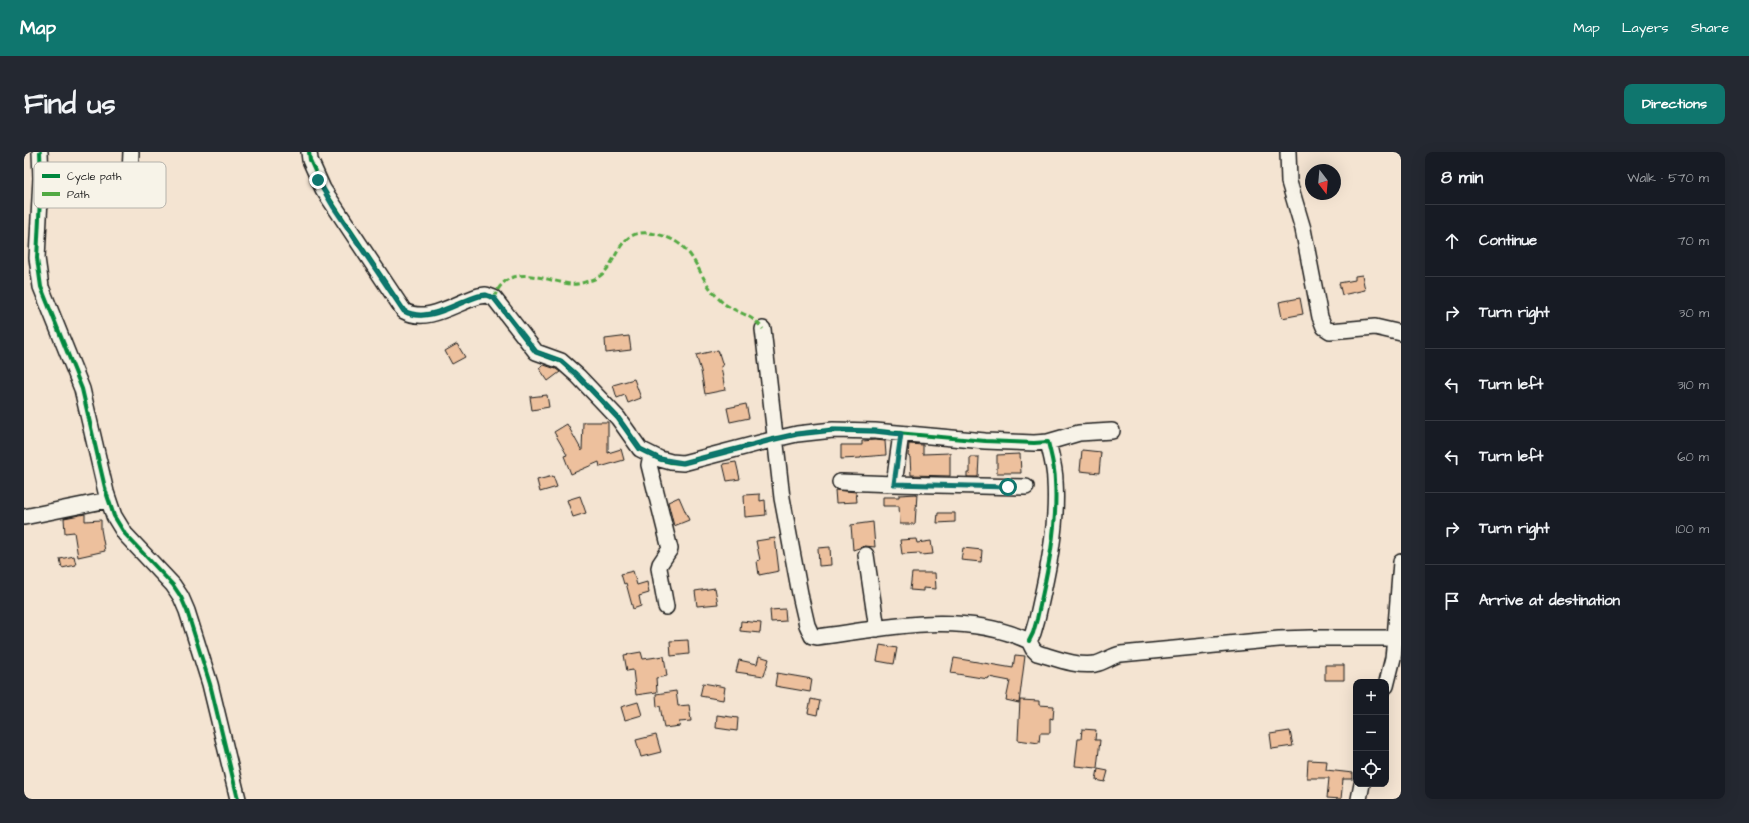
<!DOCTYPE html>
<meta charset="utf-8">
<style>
:root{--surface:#171b24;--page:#242831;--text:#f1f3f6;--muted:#9ea1a6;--line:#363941;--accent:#0f766e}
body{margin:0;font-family:"Architects Daughter",sans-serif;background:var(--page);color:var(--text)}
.controls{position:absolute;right:12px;bottom:12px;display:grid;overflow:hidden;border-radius:8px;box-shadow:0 4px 16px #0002}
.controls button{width:36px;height:36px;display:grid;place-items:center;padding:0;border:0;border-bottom:1px solid var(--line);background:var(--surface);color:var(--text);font:20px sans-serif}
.compass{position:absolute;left:1281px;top:12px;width:36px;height:36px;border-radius:50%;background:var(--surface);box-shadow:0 4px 16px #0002;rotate:164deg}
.stop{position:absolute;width:12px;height:12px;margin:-9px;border:3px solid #0f766e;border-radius:50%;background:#fff}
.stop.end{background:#0f766e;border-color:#fff;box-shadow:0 1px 4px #0008}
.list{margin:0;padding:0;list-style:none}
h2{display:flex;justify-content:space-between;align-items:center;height:52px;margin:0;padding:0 16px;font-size:17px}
h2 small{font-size:13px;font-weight:400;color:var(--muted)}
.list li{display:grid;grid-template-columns:26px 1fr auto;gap:12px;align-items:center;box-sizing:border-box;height:72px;padding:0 16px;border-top:1px solid var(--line)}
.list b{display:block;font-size:15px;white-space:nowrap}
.list em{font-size:13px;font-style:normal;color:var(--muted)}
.icon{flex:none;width:22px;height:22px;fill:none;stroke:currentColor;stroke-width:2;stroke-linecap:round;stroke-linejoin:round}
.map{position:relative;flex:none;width:1377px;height:647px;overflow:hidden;border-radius:8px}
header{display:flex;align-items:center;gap:24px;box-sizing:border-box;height:56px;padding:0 20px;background:var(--accent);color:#fff}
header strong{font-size:19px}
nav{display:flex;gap:22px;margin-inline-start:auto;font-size:14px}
.intro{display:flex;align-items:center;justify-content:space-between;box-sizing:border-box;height:96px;padding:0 24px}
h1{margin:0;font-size:28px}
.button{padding:10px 18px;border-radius:8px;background:var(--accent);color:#fff;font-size:14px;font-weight:700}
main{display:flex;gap:24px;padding:0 24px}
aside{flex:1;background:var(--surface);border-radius:8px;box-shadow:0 4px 16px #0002}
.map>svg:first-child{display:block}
.building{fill:#edc09d;stroke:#1c1c1c}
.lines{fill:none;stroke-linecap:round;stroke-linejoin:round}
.minor-casing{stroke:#1c1c1c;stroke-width:18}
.minor{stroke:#f7f3e8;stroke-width:15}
.quiet{stroke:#52a943;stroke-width:3;stroke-dasharray:6 3;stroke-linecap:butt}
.cycleway-casing{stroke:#f7f3e8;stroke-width:6}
.cycleway{stroke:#00873e;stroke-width:4}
.route{stroke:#0f766e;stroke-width:5}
.key{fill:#f7f3e8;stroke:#b5b2ab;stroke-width:1}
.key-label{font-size:11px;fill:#1c1c1c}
</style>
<header>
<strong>Map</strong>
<nav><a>Map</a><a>Layers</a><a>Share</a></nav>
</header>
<div class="intro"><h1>Find us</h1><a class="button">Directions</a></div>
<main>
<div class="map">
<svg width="1377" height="647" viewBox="0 0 1377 647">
<rect width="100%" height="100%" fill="#f4e4d2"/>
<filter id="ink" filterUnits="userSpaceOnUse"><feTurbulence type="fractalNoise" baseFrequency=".025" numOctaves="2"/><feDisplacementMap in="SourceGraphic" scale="8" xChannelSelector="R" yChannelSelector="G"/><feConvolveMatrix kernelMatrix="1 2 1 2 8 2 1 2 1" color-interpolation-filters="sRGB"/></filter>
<g filter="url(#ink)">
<path class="building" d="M1338 123 1341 138 1318 143 1315 131 1331 128V124Z
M1276 146 1279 162 1258 166 1255 150Z
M605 184 607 198 582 201 581 187Z
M433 192 441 205 428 212 421 199Z
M694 198 699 214H697L701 238 681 242 677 219 672 203Z
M520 213 532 217 536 220 524 229 515 216Z
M610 227 617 246 604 251 601 243 593 246 589 233Z
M523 243 525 255 508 258 506 245Z
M722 252 725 266 706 270 703 256Z
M559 270H584V301L597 297 600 308 576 315 575 310 547 322 540 304 543 303 530 280 543 272 558 299Z
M851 288 861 289 862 303 837 305V306L817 307V293H838V289Z
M885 292 899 293V302L926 301V324L887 323 886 305 884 304Z
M1058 298 1077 300 1075 321 1056 319Z
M996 302 997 321H973V303Z
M946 305H955L954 325H943V321H946Z
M712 310 716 327 703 329 699 312Z
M529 324 533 335 516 340 513 328Z
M811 338 832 340 833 350 812 351Z
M736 342V349L741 348 742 363 721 365 720 343Z
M893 342 891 372H876L875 354H859V345H875V343Z
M556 344 562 361 549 365 543 348Z
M655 345 665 368 650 374 644 350Z
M914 361H931V370L913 371Z
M61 362V369L77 368V377L81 399 54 405 50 380 41 381 40 366Z
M849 370 851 395 841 394 829 398 827 373Z
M751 386 755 419 735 423 733 409 736 408 732 389Z
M892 387 893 391 907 389 909 402 896 403V401L878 402 876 388Z
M806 395 807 413 795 414 794 396Z
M939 396 958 398 957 410 937 408Z
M50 404 52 413 38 416 36 407Z
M609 419 613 433 623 430 625 441 615 444 617 454 609 457 602 431 600 432 597 422Z
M888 421H911L912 437 899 436V439L886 438Z
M691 436 694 452 673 454 671 439Z
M761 457 762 469 747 470 746 458Z
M717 469 737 471 736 481 716 479Z
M664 488 665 502 647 504 646 489Z
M856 493 873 496 870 512 853 509Z
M617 500 619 507 640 504 643 524 632 526 633 540 612 543 609 518 603 519 600 503Z
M991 503 1001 504 995 551 982 548 986 529 965 525 964 527 927 521 930 506 989 516Z
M735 504 745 507 740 524 712 520 715 508 733 512Z
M1301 513H1320V528H1301Z
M753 521 788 527 786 540 751 534Z
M679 531 701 535 699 548 676 544Z
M652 539 654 554 665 553 667 569 655 570 656 574 640 576 636 554 633 555 632 542Z
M787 547 796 549 793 563 784 561Z
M996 548 1015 549V553L1030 554 1029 567 1026 566V581H1016L1015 591 994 588Z
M614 550 618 563 601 568 597 555Z
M693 563 714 566 713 579 692 576Z
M1058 577 1072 578 1071 588H1076L1073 616 1051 614 1054 587H1057Z
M1266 579 1269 594 1248 597 1246 582Z
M632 583 637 600 617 605 612 588Z
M1284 608 1303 609 1302 618 1329 621V627H1319L1317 647 1303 646 1305 626H1283Z
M1074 617 1084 619 1081 630 1072 628Z"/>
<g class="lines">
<g class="minor-casing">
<path id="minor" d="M16 0 17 26 13 106 17 135 58 237 82 340 90 364 101 382 149 433 157 445 163 459 186 532 214 647
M285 0 286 8 299 37 380 159C404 172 431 151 455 144L462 143 470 146 512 200 537 209 554 224 594 266 616 297 636 307 647 310 659 311 751 287 773 282 809 278 851 279 961 289 1010 291 1024 290C1027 303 1031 316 1031 329 1034 375 1023 423 1013 467L1009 481 1005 489
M1264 0 1265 30 1279 77 1296 165 1300 175 1306 179 1351 175 1377 181
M106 22 107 0
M739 177 758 346 777 447 783 473 788 484 793 485C863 476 938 458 1005 489L1009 497 1013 501C1031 506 1053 515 1071 512 1081 510 1087 504 1097 502L1255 487 1287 486H1371
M877 282 870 332 1002 335
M1024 290 1055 281 1088 279
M627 303 625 313 646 397 636 412 635 416 642 455
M816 330 870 332
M0 365 84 348
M842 403 853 477
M1362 534 1369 506 1371 486 1377 410
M1335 647 1338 632"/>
</g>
<use href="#minor" class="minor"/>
<path class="quiet" d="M470 146C483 109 519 128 546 132 552 133 559 131 564 129 598 123 586 72 632 82 674 91 670 122 695 147 708 161 725 159 739 177"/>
<g class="cycleway-casing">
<path id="cycleway" d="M16 0 17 26 13 106 17 135 58 237 82 340 90 364 101 382 149 433 157 445 163 459 186 532 214 647
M285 0 286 8 299 37 380 159C404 172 431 151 455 144L462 143 470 146 512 200 537 209 554 224 594 266 616 297 636 307 647 310 659 311 751 287 773 282 809 278 851 279 961 289 1010 291 1024 290C1027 303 1031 316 1031 329 1034 375 1023 423 1013 467L1009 481 1005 489"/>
</g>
<use href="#cycleway" class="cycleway"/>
</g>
</g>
<g class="lines" filter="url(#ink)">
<path class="route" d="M294 28 309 54 380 159C404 172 431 151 455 144L462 143 470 146 512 200 537 209 554 224 594 266 616 297 636 307 659 311 751 287 773 282 809 278 851 279 877 282 870 332 984 335"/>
</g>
<rect x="10" y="10" width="132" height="46" rx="6" class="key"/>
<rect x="18" y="22" width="18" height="4" fill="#00873e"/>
<rect x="18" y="40" width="18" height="4" fill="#52a943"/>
<g class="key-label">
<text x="43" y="28">Cycle path</text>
<text x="43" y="46">Path</text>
</g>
</svg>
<div class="controls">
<button>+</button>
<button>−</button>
<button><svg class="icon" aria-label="locate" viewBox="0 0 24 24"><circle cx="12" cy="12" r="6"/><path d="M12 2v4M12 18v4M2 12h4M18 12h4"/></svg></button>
</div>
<svg class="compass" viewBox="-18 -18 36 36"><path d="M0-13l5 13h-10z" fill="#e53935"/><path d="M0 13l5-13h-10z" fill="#9ea1a6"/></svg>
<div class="stop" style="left:984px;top:335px"></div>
<div class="stop end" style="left:294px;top:28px"></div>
</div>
<aside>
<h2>8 min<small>Walk · 570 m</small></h2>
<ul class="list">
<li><svg class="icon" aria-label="ahead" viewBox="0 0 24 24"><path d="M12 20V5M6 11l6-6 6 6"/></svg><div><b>Continue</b></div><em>70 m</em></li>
<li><svg class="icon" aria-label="right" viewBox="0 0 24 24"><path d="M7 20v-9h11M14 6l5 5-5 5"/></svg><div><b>Turn right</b></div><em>30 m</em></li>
<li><svg class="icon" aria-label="left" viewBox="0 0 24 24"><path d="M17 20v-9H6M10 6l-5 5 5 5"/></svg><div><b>Turn left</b></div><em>310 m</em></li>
<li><svg class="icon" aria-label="left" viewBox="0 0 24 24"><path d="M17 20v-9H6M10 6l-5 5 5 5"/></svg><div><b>Turn left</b></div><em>60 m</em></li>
<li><svg class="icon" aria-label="right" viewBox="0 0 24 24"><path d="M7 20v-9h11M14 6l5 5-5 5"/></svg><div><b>Turn right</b></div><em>100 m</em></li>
<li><svg class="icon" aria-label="arrive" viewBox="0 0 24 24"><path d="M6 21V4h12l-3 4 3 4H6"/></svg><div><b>Arrive at destination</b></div></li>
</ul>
</aside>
</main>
